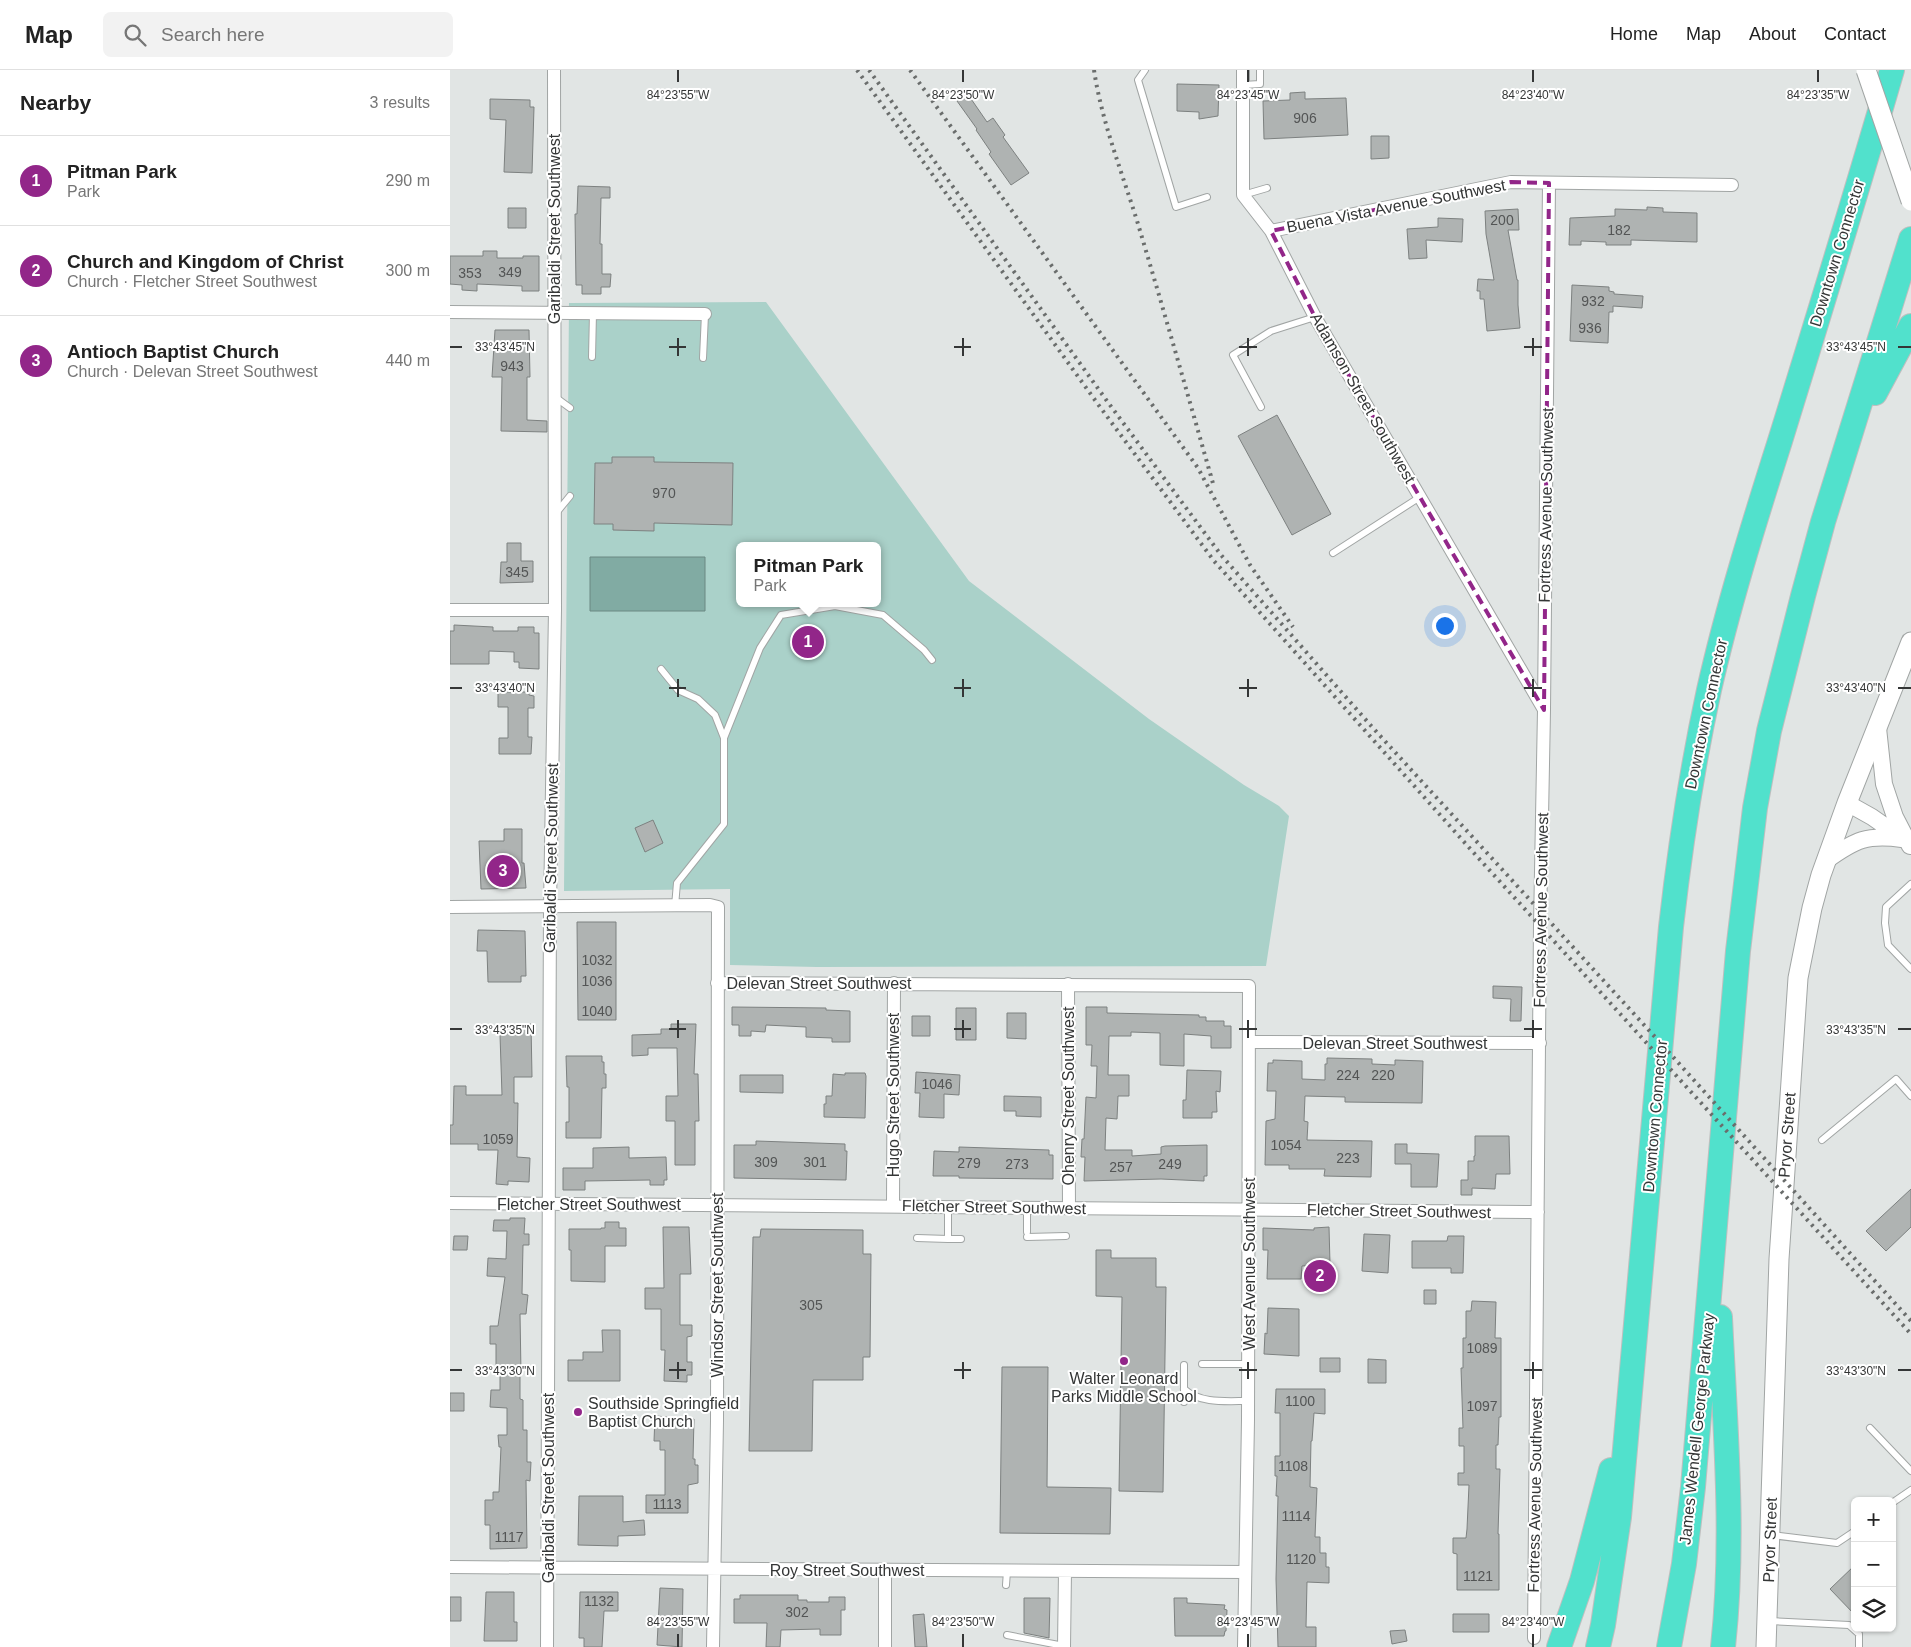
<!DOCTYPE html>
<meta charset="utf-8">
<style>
:root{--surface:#fff;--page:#f2f2f2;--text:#222;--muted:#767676;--line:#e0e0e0;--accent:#922689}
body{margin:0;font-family:Arial,sans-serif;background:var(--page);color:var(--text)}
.controls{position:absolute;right:15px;bottom:15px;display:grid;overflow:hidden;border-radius:8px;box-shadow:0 1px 4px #0004}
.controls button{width:45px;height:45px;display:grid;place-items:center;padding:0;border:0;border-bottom:1px solid var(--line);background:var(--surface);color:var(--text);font:25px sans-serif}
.you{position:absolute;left:994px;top:555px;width:18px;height:18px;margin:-12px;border:4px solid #fff;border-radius:50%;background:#1a73e8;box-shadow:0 0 0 8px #1a73e833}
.badge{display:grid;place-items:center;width:32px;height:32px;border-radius:50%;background:var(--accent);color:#fff;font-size:16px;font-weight:700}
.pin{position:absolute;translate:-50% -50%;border:2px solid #fff;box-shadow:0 1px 5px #0006}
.popup{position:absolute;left:286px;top:472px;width:145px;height:65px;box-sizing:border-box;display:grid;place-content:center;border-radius:8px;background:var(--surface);filter:drop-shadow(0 1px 4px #0005);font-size:16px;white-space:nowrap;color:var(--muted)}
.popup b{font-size:19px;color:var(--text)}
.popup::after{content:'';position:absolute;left:50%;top:100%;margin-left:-10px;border:10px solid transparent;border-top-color:var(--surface)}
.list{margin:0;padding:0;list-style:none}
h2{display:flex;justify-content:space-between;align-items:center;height:65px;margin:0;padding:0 20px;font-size:21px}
h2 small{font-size:16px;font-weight:400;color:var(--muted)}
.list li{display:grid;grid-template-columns:32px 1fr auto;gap:15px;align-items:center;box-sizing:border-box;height:90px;padding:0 20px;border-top:1px solid var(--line)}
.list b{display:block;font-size:19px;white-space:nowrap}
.list p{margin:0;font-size:16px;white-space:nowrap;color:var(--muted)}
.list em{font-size:16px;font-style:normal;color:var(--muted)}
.icon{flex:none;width:28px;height:28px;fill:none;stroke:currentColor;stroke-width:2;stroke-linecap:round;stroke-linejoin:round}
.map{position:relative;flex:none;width:1461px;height:1577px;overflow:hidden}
header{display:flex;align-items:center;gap:30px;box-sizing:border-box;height:70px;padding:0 25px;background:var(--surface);border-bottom:1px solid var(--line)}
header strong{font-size:24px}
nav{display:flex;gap:28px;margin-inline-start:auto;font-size:18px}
.search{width:350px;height:45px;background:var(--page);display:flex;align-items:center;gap:12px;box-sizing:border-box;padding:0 18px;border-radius:8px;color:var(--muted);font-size:19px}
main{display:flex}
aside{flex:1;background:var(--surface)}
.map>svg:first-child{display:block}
.green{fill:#aad1c9;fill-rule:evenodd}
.water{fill:#81aba3;stroke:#6a8882}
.building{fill:#afb3b2;stroke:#7d8180}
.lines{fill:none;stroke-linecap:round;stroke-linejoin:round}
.service-casing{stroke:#a1a5a4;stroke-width:8}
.minor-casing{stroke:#a1a5a4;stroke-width:14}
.tertiary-casing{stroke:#a1a5a4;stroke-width:18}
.secondary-casing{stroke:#a1a5a4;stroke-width:21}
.motorway-casing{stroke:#bebfbf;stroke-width:26}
.service{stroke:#fff;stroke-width:6}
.minor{stroke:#fff;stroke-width:12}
.tertiary{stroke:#fff;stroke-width:16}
.secondary{stroke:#fff;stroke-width:19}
.motorway{stroke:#51e1cc;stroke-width:24}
.rail{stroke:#6a6d6c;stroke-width:4;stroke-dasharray:2.5 5;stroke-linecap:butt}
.secondary-bridge-casing{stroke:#a1a5a4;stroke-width:21;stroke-linecap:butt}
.secondary-bridge{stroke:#fff;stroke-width:19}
.marked{fill:none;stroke:#922689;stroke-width:4;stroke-dasharray:10 6;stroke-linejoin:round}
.ticks{fill:none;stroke:#343636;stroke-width:2}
.poi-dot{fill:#922689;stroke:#fff;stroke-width:2}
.labels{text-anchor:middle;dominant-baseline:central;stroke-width:4;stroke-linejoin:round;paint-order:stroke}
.number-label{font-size:14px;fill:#535555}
.street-label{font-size:16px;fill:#343636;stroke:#fff}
.poi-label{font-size:16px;fill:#343636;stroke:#fff}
.ticks-label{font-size:12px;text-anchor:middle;fill:#343636;stroke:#fff;stroke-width:4;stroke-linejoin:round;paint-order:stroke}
</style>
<header>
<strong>Map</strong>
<div class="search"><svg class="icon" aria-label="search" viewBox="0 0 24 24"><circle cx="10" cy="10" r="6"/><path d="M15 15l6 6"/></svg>Search here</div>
<nav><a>Home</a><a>Map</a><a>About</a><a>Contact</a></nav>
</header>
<main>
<aside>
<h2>Nearby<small>3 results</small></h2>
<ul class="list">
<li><span class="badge">1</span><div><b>Pitman Park</b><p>Park</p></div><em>290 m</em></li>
<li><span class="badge">2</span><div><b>Church and Kingdom of Christ</b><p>Church · Fletcher Street Southwest</p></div><em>300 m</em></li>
<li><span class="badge">3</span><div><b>Antioch Baptist Church</b><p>Church · Delevan Street Southwest</p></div><em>440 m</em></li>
</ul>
</aside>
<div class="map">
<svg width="1461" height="1577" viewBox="0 0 1461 1577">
<rect width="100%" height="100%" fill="#e1e5e4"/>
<path class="green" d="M316 232 519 511 699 649 794 715 829 736 839 746 816 896 367 897 280 895V819L114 821 119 233ZM289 476H427V533H289Z"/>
<path class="water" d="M140 487H255V541H140Z"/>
<path class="building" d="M727 14 769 15 768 46 749 49V42L727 41Z
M855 22V29L896 28 898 65 814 69 813 31 840 30V23Z
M517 23 537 52 543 48 555 65 553 67 579 103 561 115 539 84 541 82 526 60 527 59 507 31Z
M40 29 80 30V37H84L82 103 54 102 56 50 40 49Z
M921 66H939V88L921 89Z
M128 116 160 117V128H151L150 174H152V204H161L160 217H151V224H132V215H126L125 144H127Z
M1197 137 1213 138V142L1247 143V172L1181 170V175H1156V172L1131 171V175H1119L1120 148 1165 146V139L1197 140Z
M58 138H76V158H58Z
M1068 139 1069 160H1058L1067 210H1068V235L1070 258 1037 261 1034 229H1030V221H1027L1028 209 1044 210 1036 164 1035 141Z
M988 148 1013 149 1012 172 976 170 977 188 959 189 957 159 988 157Z
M33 181H47V188H73V186H89V221H72V216L27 214V221L12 220V215L0 214V186H33Z
M1122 215 1159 217V221L1164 222V224L1193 226 1192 238 1163 236V242H1159L1158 273 1120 271Z
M45 260H79L80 307H77V350L97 351V362L51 361 52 307H42Z
M827 345 881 444 842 465 788 366Z
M162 387H204V392L283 393 282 455 204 453V461L163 460V454H144L145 393H162Z
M57 473H71V491H83V512L50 513 51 492H57Z
M4 555 43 557V561H68V557H84V563H89V599L69 598V592H64V582L39 581V594H0V561H4Z
M48 622H79V625L84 626V638H78V667H82L81 684H49V668H58V637H48Z
M203 750 213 773 195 782 185 758Z
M54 759H72V793H74L76 818 31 819 29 771H54Z
M127 852H166V950H128Z
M28 860 75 861 76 906H71V912H38L37 881H27Z
M1043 916 1072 917 1071 951H1060L1061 929 1043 928Z
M282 937 376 938V940L400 941V972H382V968L356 967V957L316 955 315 962 301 961V966H289V955H282Z
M636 937H657V943L749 945V947H756V951H774V956H781V978H761V966L734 964V996L710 995V963L681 962V966H659L658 1005H679V1026H668L667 1049 656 1048 655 1080H682V1086L711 1084V1077L715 1076 757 1075V1106H754V1111L711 1109 634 1111 635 1087H631L632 1069H634L636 1027 646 1028 647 996H641L642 975H636Z
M506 938H526V970H506Z
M557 943H576V969L557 968Z
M462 946H480V966H462Z
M81 954 82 1007H64V1033H68L67 1087 80 1088 79 1112 58 1111V1115L46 1114 48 1080H28V1074H0V1055H3L4 1016H16V1025H52L50 965H55L54 955Z
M221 954H246L244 1004H248L249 1051H245V1095H225V1051H216V1026H228L227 978H198V985L182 986V965L211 964V959H221Z
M116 986H152V992H154V1004H156V1018H152L151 1068H116V1052H119V1017H117Z
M877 988 922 989V994L945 995V990L973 991 972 1033 895 1032V1027L855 1026 854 1051 858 1052 857 1070 922 1071 921 1107 874 1106 875 1099H839V1095H815L816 1051 825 1049 826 1021H817L818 993H823V990L852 991V1009L875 1010V994H877Z
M737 1000 771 1001 770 1022 766 1021 767 1042H762V1048H733V1030H736Z
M466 1002 510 1005 509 1025 494 1024V1048L469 1047 470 1023H465Z
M395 1003H415L416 1006 415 1048 374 1047V1034H376V1026H382L383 1004 395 1005Z
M290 1005H333V1023L290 1022Z
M554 1026 591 1027V1047L566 1046V1041H554Z
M1025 1066H1059L1060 1104H1046L1045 1119 1022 1118V1125H1011V1110H1018V1091H1024V1086H1025Z
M306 1071 395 1074V1081H397L396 1110 284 1108V1075H306Z
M945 1074H957V1083L989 1084 987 1117H961V1094H945Z
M179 1077V1088L216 1087 217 1110H214V1115H200V1110L135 1111V1120H113V1098H143V1078Z
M509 1077 599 1080V1085H603V1109L509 1108V1106H483L484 1081 509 1082Z
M1461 1119V1157L1436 1181 1416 1161Z
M60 1148H75L74 1164H79V1175H73L72 1224 78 1225 76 1244H70L71 1303H70V1329L73 1330V1360H77V1392H81L80 1411 76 1410 77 1478 40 1479V1455H35V1430H43V1422H49L51 1377H49L48 1365H57V1338L40 1337 41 1320H50V1296L46 1297V1274H40V1256H48L55 1207 37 1206 38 1188 56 1189 57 1161H43L44 1150H60Z
M155 1152H169V1158H176V1176H155V1212L121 1211V1180H119V1159H151V1158H155Z
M213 1157H239L241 1204H230V1255H242V1266L237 1267V1292H242V1305H237V1312L214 1311 215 1280H211V1239H195V1218H214Z
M879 1157 880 1194 852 1196 851 1209H817L818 1180H813V1158L864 1160V1158Z
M311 1159 413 1160V1184H421L420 1287H413V1310H363L362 1381H299L303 1167H310Z
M914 1164 940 1165 938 1203 912 1201Z
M4 1166H18L17 1180H3Z
M998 1166H1014L1013 1203H1001V1198H962V1171H997Z
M646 1180H661V1188H706V1217H716L713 1422 669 1421 672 1227 646 1226Z
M974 1220H986V1234H974Z
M1022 1231 1046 1232 1045 1268H1051V1347H1049L1048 1375H1046V1399H1050L1048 1464H1049V1520H1007V1484L1003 1483V1468H1016L1017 1459 1019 1415H1008V1403H1014V1376H1009V1358H1013L1011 1298H1013V1268H1016V1241H1021Z
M818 1238 849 1239V1286L814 1284 815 1263 817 1264Z
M152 1260H170V1311H118V1290H133V1282H153Z
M870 1288H890V1302H870Z
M918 1289 936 1290V1313H918Z
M552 1297H598L597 1417 661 1418 660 1464 550 1463Z
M826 1319H875V1344L864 1343 862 1371H861L860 1417 867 1418 865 1467H870V1483H876V1497H879V1513L857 1512 856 1557H866V1577H828L826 1509 828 1426H826L827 1406H825V1386H830V1343H825Z
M0 1323H14V1341H0Z
M205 1346 219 1347V1349H244L243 1389H245V1395H248V1413L238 1415V1443H196V1425H215V1380H210V1371H204Z
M129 1426H173V1452L194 1450 195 1465 168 1466V1476L128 1475Z
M1405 1495V1545L1380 1519Z
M210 1518 233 1519 232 1577 207 1575Z
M36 1522H64V1552H67V1571H34Z
M130 1522H168V1541H154L152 1577H134V1568H129Z
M290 1525H348V1530H357V1532H379V1527H395V1540H391V1565H370V1559L331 1560 330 1577H316L317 1553H284V1529H290Z
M0 1527H11V1551H0Z
M574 1528H600L599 1568 574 1563Z
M724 1528H737V1533L775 1535 774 1539 777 1540 776 1561H775L774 1566H725Z
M474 1544 477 1577H465L463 1545Z
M1003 1544H1039V1562H1003Z
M955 1560 957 1571 942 1574 940 1561Z"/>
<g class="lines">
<g class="service-casing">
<path id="service" d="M695 0 688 10 726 137 757 127
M793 15 810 14V0
M793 125 817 118
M142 287 143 243
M253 288 255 244
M105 327 120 338
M811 337 783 285 821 261 865 247
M107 442 120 426
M883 483 970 427
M211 599 228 620 248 629 265 645 274 668V754L227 813 225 836
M274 668 310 578 331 545 385 536 433 545 474 580 482 590
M1461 814 1436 837 1435 853 1438 875 1461 899
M1372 1070 1446 1009 1461 1026
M577 1162V1137
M577 1167 616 1166
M467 1168 498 1169V1137
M498 1169H511
M752 1294H798
M734 1295V1332
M734 1319C750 1334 777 1331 798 1331
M1420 1358 1461 1401
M1442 1433 1461 1420
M1321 1465 1387 1473 1405 1461
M556 1515 557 1501
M1320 1551 1399 1555 1409 1564V1577
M557 1565 614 1576"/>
</g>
<g class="minor-casing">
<path id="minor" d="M793 0V125L821 161 865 247 1093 638
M821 161 1061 112 1282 115
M0 242 255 244
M0 540H105
M0 837 260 835 268 837 267 1351 263 1577
M267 913 799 916 798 1350 794 1577
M618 914 619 1138
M799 972 1090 973
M0 1133 1088 1142
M443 1136 444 913
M0 1497 795 1502
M1084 1568 1090 855 1094 640 1099 113
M97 1577 100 837 105 540 104 0
M435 1577V1501
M614 1577 615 1501"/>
</g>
<g class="tertiary-casing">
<path id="tertiary" d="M1428 658 1434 714 1445 747 1460 776
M1397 733 1422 747 1452 768
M1377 790C1405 770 1417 764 1452 769"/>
</g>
<g class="secondary-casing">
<path id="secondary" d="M1316 1577 1329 1189 1348 908 1362 838 1371 805 1397 733 1461 572"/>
</g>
<g class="motorway-casing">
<path id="motorway" d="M1425 323 1461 256
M1270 1247C1275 1356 1285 1468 1273 1577
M1109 1577 1132 1511 1161 1400
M1148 1577 1153 1555 1169 1447 1221 857C1230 777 1242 698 1259 620 1278 536 1304 453 1330 371 1368 248 1406 124 1442 0
M1219 1577 1234 1494 1243 1417 1288 881 1305 738 1319 661 1353 526 1373 452 1461 169"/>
</g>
<use href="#service" class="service"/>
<use href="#minor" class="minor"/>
<use href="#tertiary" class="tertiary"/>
<use href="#secondary" class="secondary"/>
<use href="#motorway" class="motorway"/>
<path class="rail" d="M407 0 650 337 764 491 1023 782 1461 1264
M419 0 657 331 771 485 923 658 1206 968 1461 1251
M460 0 748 398 800 495 843 557
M644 0C652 53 672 102 688 154 714 241 739 329 764 417"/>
<g class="secondary-bridge-casing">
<path id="secondary-bridge" d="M1416 0 1461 131"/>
</g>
<use href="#secondary-bridge" class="secondary-bridge"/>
</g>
<path class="marked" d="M1061 112 1099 113 1094 640 865 247 821 161Z"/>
<path class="ticks" d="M228 0V12M513 0V12M798 0V12M1083 0V12M1368 0V12M228 268V286M513 268V286M798 268V286M1083 268V286M0 277H12M219 277H236M504 277H521M789 277H807M1074 277H1092M1448 277H1461M228 609V627M513 609V627M798 609V627M1083 609V627M0 618H12M219 618H236M504 618H521M789 618H807M1074 618H1092M1448 618H1461M228 950V968M513 950V968M798 950V968M1083 950V968M0 959H12M219 959H236M504 959H521M789 959H807M1074 959H1092M1448 959H1461M228 1292V1309M513 1292V1309M798 1292V1309M1083 1292V1309M0 1300H12M219 1300H236M504 1300H521M789 1300H807M1074 1300H1092M1448 1300H1461M228 1564V1577M513 1564V1577M798 1564V1577M1083 1564V1577"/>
<g class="poi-dot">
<circle cx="674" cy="1291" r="5"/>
<circle cx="128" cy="1342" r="5"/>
</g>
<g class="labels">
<g class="number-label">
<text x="855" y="48">906</text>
<text x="1052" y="150">200</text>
<text x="1169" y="160">182</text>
<text x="60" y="202">349</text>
<text x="20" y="203">353</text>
<text x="1143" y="231">932</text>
<text x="1140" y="258">936</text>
<text x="62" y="296">943</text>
<text x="214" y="423">970</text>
<text x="67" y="502">345</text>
<text x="147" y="890">1032</text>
<text x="147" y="911">1036</text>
<text x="147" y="941">1040</text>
<text x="898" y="1005">224</text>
<text x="933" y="1005">220</text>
<text x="487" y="1014">1046</text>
<text x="48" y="1069">1059</text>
<text x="836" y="1075">1054</text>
<text x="898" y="1088">223</text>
<text x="316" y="1092">309</text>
<text x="365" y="1092">301</text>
<text x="519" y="1093">279</text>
<text x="567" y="1094">273</text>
<text x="720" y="1094">249</text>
<text x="671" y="1097">257</text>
<text x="361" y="1235">305</text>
<text x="1032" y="1278">1089</text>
<text x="850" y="1331">1100</text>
<text x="1032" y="1336">1097</text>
<text x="843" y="1396">1108</text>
<text x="217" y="1434">1113</text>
<text x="846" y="1446">1114</text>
<text x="59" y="1467">1117</text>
<text x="851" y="1489">1120</text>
<text x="1028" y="1506">1121</text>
<text x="149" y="1531">1132</text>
<text x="347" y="1542">302</text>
</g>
<g class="street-label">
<text transform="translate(946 136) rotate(-11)">Buena Vista Avenue Southwest</text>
<text transform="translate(104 159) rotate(-90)">Garibaldi Street Southwest</text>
<text transform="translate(1387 183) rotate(-73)">Downtown Connector</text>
<text transform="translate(913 328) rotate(60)">Adamson Street Southwest</text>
<text transform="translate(1096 435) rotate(-89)">Fortress Avenue Southwest</text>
<text transform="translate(1256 644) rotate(-78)">Downtown Connector</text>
<text transform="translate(101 788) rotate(-89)">Garibaldi Street Southwest</text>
<text transform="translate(1091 840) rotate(-89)">Fortress Avenue Southwest</text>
<text x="369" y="913">Delevan Street Southwest</text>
<text x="945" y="973">Delevan Street Southwest</text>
<text transform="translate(443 1025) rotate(-90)">Hugo Street Southwest</text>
<text transform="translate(618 1026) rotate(-90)">Ohenry Street Southwest</text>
<text transform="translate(1205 1046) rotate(-85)">Downtown Connector</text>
<text transform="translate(1337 1065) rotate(-86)">Pryor Street</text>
<text x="139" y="1134">Fletcher Street Southwest</text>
<text transform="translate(544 1137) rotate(1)">Fletcher Street Southwest</text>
<text transform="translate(949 1141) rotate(1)">Fletcher Street Southwest</text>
<text transform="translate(799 1194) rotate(-90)">West Avenue Southwest</text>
<text transform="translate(267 1215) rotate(-90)">Windsor Street Southwest</text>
<text transform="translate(1247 1359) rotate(-84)">James Wendell George Parkway</text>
<text transform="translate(98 1418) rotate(-90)">Garibaldi Street Southwest</text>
<text transform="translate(1085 1425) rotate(-89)">Fortress Avenue Southwest</text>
<text transform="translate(1320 1470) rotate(-88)">Pryor Street</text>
<text x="397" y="1500">Roy Street Southwest</text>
</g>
<g class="poi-label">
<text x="674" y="1308">Walter Leonard<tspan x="674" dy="18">Parks Middle School</tspan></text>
<text x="138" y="1333" text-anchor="start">Southside Springfield<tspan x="138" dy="18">Baptist Church</tspan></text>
</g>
</g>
<g class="ticks-label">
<text x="228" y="29">84°23'55"W</text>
<text x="513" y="29">84°23'50"W</text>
<text x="798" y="29">84°23'45"W</text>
<text x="1083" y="29">84°23'40"W</text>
<text x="1368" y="29">84°23'35"W</text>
<text x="55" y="281">33°43'45"N</text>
<text x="1406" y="281">33°43'45"N</text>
<text x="55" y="622">33°43'40"N</text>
<text x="1406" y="622">33°43'40"N</text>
<text x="55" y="964">33°43'35"N</text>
<text x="1406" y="964">33°43'35"N</text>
<text x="55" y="1305">33°43'30"N</text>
<text x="1406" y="1305">33°43'30"N</text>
<text x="228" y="1556">84°23'55"W</text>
<text x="513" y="1556">84°23'50"W</text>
<text x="798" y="1556">84°23'45"W</text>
<text x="1083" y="1556">84°23'40"W</text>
</g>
</svg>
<div class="controls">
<button>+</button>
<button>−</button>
<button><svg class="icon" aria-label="layers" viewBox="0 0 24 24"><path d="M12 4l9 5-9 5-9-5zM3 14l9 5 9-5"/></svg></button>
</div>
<div class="you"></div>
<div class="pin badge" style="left:358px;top:572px">1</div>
<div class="popup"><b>Pitman Park</b>Park</div>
<div class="pin badge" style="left:870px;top:1206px">2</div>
<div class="pin badge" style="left:53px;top:801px">3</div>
</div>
</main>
